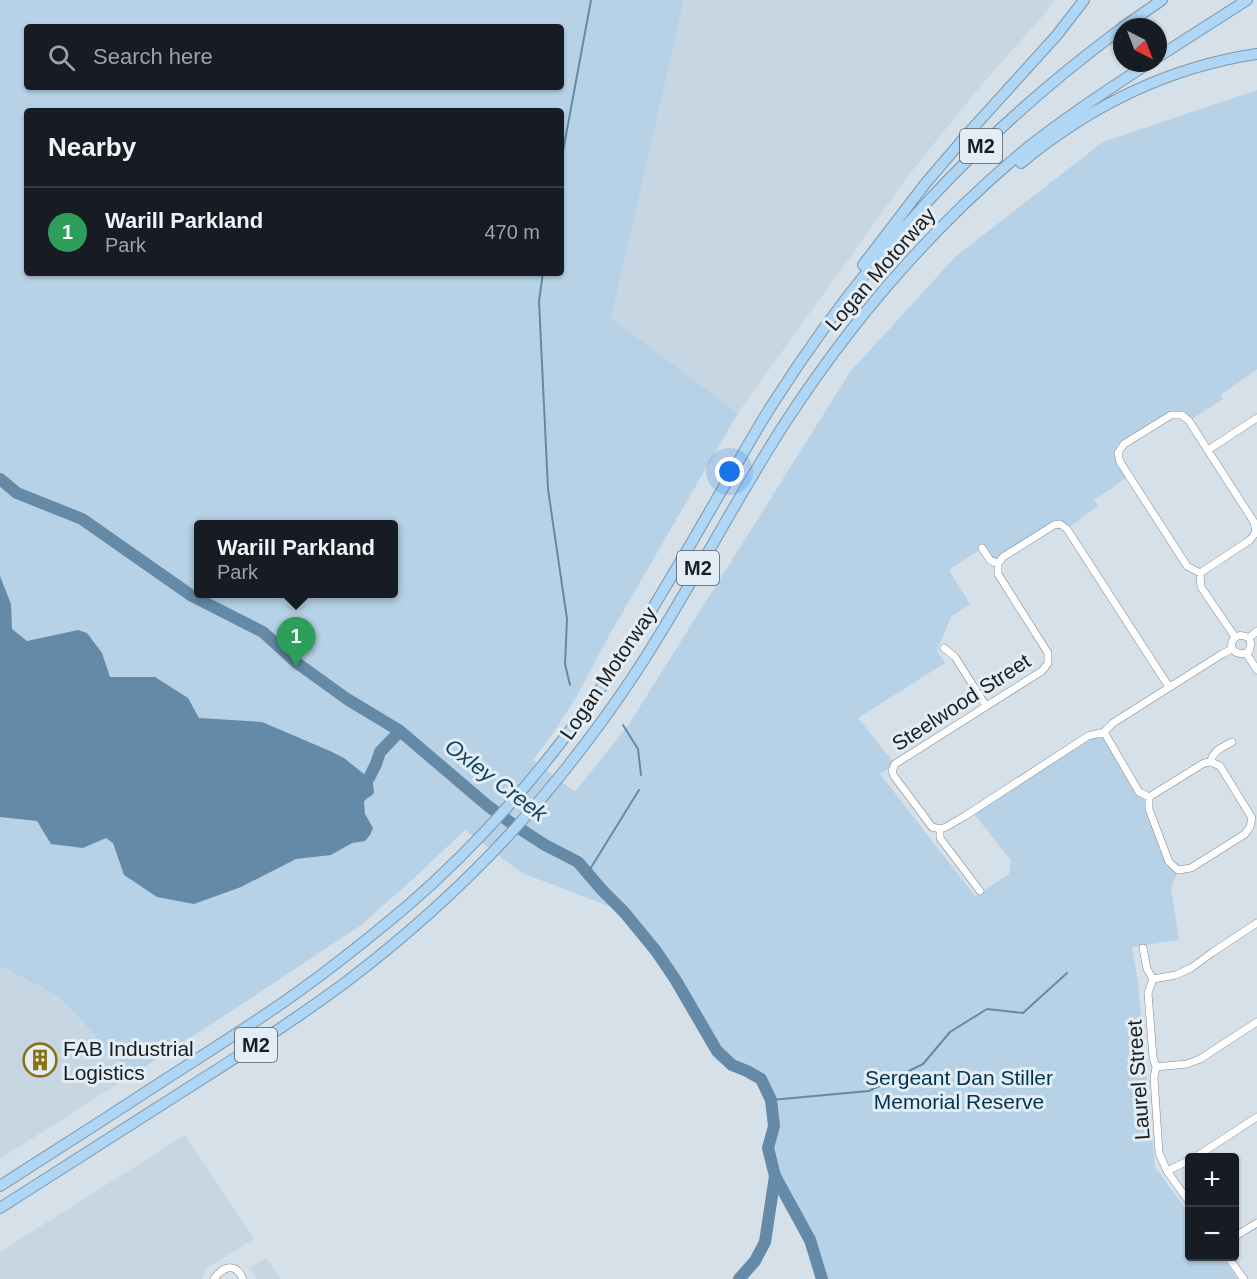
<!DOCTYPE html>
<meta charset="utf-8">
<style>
:root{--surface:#171b24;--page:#242831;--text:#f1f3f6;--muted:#9ea1a6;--line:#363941;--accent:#8a7113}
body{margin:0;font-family:Helvetica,sans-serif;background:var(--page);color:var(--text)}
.controls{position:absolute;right:18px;bottom:18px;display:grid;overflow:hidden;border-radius:6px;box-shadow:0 2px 4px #0004}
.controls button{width:54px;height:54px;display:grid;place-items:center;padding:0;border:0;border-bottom:2px solid var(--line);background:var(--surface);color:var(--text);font:30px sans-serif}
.compass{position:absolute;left:1113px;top:18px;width:54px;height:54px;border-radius:50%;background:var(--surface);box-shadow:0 2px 4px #0004;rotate:138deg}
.you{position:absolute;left:730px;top:472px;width:21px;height:21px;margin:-15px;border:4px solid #fff;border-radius:50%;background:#1a73e8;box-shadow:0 0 0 9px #1a73e833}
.badge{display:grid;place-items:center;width:39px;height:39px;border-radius:50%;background:var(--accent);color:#fff;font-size:20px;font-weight:700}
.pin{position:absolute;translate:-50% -50px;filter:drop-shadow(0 2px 3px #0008)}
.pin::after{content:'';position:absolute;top:32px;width:21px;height:18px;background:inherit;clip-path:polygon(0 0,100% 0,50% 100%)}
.popup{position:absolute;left:194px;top:520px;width:204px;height:78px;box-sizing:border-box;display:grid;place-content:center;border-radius:6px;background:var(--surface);filter:drop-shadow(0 2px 4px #0005);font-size:20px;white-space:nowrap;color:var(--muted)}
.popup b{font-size:22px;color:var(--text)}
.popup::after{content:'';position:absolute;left:50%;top:100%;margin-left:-12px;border:12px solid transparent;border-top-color:var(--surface)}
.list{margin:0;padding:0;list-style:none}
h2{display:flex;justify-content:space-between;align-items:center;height:78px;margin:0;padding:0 24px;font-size:26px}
h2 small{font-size:20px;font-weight:400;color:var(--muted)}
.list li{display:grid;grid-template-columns:39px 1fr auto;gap:18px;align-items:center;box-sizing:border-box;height:90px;padding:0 24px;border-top:2px solid var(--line)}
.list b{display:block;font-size:22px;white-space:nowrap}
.list p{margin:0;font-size:20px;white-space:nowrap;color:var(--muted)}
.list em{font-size:20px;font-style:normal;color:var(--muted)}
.icon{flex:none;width:33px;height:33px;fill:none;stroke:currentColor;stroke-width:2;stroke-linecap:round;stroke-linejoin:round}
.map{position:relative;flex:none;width:1257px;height:1279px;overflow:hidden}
.search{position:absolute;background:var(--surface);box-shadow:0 2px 4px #0004;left:24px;top:24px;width:540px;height:66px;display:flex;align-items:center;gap:15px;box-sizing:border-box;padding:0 21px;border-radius:6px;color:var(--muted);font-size:22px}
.panel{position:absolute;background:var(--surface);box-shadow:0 2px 4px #0004;left:24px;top:108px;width:540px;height:168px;border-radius:6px}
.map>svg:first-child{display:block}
.built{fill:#c6d6e3}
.green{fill:#b7d2e7;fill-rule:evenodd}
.water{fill:#648aa7}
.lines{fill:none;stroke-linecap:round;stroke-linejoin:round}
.stream{stroke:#648aa7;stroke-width:2}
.river{stroke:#648aa7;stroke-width:12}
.minor-casing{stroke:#808990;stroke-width:8}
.highway-casing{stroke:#7b96aa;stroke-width:12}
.minor{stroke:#fff;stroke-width:7}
.highway{stroke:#afd6f4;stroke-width:10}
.labels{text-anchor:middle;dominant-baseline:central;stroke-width:6;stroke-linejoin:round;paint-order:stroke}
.shield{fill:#e3edf5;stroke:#565c61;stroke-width:1.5}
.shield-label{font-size:20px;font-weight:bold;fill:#1a1e21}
.street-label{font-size:21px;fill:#1a1e21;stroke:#e3edf5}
.poi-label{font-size:21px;fill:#1a1e21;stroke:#e3edf5;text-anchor:start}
.park-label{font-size:21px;fill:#00324f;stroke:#e3edf5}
.water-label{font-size:22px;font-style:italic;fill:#11415f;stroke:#e3edf5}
</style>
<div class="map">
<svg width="1257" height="1279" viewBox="0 0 1257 1279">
<rect width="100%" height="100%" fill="#d6e0e8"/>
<path class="built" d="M684 0H1054L1047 11 977 90 908 176 738 413 610 318Z
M0 966 58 996 132 1075 0 1159Z
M185 1135 254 1239 207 1268 202 1279H0V1252Z
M266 1258 281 1279H257L250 1268Z"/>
<path class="green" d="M0 0H684L611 318 738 413 610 634 574 701 552 735 533 760 575 792 629 724 850 372 956 256 1103 142 1257 90V369L1221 395 1223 399 1189 421 1171 415 1124 444 1118 453 1129 476 1094 500 1098 506 1067 529 1060 524 998 564 982 548 949 570 970 604 951 617 937 651 945 663 858 718 895 764 880 774 975 896 1009 874 1011 861 972 811 1088 736 1104 732 1139 792 1149 797V809L1169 862 1178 870 1171 888 1179 940 1132 947 1138 983 1155 1167 1189 1214 1190 1256 1221 1257 1238 1279H822L810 1240 775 1176 768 1148 774 1126 771 1100 761 1079 747 1071 732 1065 717 1051 675 979 656 951 624 912 522 873 465 830 412 880 360 926 247 1001 132 1075 58 996 0 966ZM27 27H561V87H27ZM27 111H561V273H27ZM198 524H394V594H198Z"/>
<path class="water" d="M0 576 11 604 12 629 27 641 78 630 87 633 102 653 110 677H155L188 698 199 718 262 722 330 751 344 758 369 778 373 783 374 793C371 797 367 797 364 802L365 814 373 828 370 835 365 841 352 843 331 855 296 859 241 887 194 904 157 897 124 875 113 843 106 838 83 848 51 844 37 821 0 817Z"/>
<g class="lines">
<path class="stream" d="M561 162 591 0
M543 273 539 301 548 489 567 619 565 664 570 685
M623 725 638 749 641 775
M587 874 639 790
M771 1100 869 1091 923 1064 950 1032 987 1009 1023 1013 1067 973"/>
<path class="river" d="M0 479 17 493 82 519 192 596 263 632 297 663 347 699 400 731 488 806 511 823 545 845 578 862 602 890 624 912 656 951 675 979 717 1051 732 1065 747 1071 761 1079 771 1100 774 1126 768 1148 775 1176 765 1242 755 1261 739 1279
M369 778 376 764 380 752 400 731
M775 1176 810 1240 822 1279"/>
<g class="minor-casing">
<path id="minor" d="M1208 450 1257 418
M982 548 990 560 998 564
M1200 573 1250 540 1256 532 1254 522 1189 421 1182 415H1171L1124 444 1118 453 1120 462 1187 566 1200 573 1201 587 1235 637
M1249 638 1257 631
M944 648 955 657 986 706
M1246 653C1224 658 1229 627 1249 638
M1246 653 1257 670
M1246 653 1249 651 1251 644 1249 638
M1104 732 1139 792 1149 797V809L1169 862 1178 870 1191 868 1245 834 1250 827 1252 818 1220 766 1211 762 1204 763 1149 797
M1104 732 1113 723 1222 654 1232 649
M1211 762C1212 751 1223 747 1232 742
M940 829 932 827 894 776 892 771 895 764 1042 671 1048 663V653L998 574V564L1003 557 1054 525 1060 524 1067 529 1169 687
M940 829 946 827 965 816 1088 736 1104 732
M940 829V838L980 891
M1143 948 1147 969 1153 979 1148 993 1153 1057 1156 1067 1154 1078 1159 1153 1167 1171 1190 1203
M1153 979 1176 975 1191 968 1213 952 1257 923
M1156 1067 1187 1064 1200 1059 1257 1022
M1194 1158 1257 1117
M1167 1171 1190 1160
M1234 1237 1257 1223
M1227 1256 1244 1279
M214 1279C223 1266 236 1262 243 1279"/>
</g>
<g class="highway-casing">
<path id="highway" d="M1123 27 1162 0
M1158 57 1247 0
M1021 163C1089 107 1169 67 1257 54
M863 265 925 184 972 129 1057 35 1084 0
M0 1186C55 1151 111 1115 166 1079 200 1057 235 1035 269 1012 317 980 362 944 406 907 462 859 513 804 558 746 623 664 674 573 726 483 741 457 756 430 772 405 867 255 980 133 1122 28
M0 1208C63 1168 125 1128 188 1088 242 1054 295 1020 346 982 425 922 498 853 560 776 588 741 614 706 638 669 691 588 734 501 787 420 853 319 934 225 1027 148 1066 117 1107 90 1149 63"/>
</g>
<use href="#minor" class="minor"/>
<use href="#highway" class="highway"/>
</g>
<defs>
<g id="building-ring" transform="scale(1.725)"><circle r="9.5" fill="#e3edf5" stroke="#8a7113" stroke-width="1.5"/><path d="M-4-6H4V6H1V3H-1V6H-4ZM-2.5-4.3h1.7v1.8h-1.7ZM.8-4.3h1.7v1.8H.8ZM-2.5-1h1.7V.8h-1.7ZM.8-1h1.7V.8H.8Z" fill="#8a7113"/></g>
</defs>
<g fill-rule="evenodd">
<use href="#building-ring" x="40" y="1060"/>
</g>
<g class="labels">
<g class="shield">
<rect x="960" y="129" width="42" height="34" rx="4.5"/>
<rect x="677" y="551" width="42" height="34" rx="4.5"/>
<rect x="235" y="1028" width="42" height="34" rx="4.5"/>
</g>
<g class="shield-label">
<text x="981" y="146">M2</text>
<text x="698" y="568">M2</text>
<text x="256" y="1045">M2</text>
</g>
<g class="street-label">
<text transform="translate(880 269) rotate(-49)">Logan Motorway</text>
<text transform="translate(608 673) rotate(-56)">Logan Motorway</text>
<text transform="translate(961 702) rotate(-33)">Steelwood Street</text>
<text transform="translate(1138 1080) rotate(-94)">Laurel Street</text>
</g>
<g class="poi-label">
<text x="63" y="1048">FAB Industrial<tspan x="63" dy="24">Logistics</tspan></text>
</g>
<g class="park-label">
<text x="959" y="1077">Sergeant Dan Stiller<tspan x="959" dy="24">Memorial Reserve</tspan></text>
</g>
<g class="water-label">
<text transform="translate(496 780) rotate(37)">Oxley Creek</text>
</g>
</g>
</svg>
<div class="controls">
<button>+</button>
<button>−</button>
</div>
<svg class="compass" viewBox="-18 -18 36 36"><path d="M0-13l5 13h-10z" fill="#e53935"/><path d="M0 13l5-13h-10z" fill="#9ea1a6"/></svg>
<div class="you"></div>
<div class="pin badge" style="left:296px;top:667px;background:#2e9e5b">1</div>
<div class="popup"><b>Warill Parkland</b>Park</div>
<div class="search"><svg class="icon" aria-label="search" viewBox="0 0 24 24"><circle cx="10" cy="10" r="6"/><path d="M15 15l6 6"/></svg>Search here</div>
<section class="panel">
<h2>Nearby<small></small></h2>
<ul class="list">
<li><span class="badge" style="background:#2e9e5b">1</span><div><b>Warill Parkland</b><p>Park</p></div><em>470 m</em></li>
</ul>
</section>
</div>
